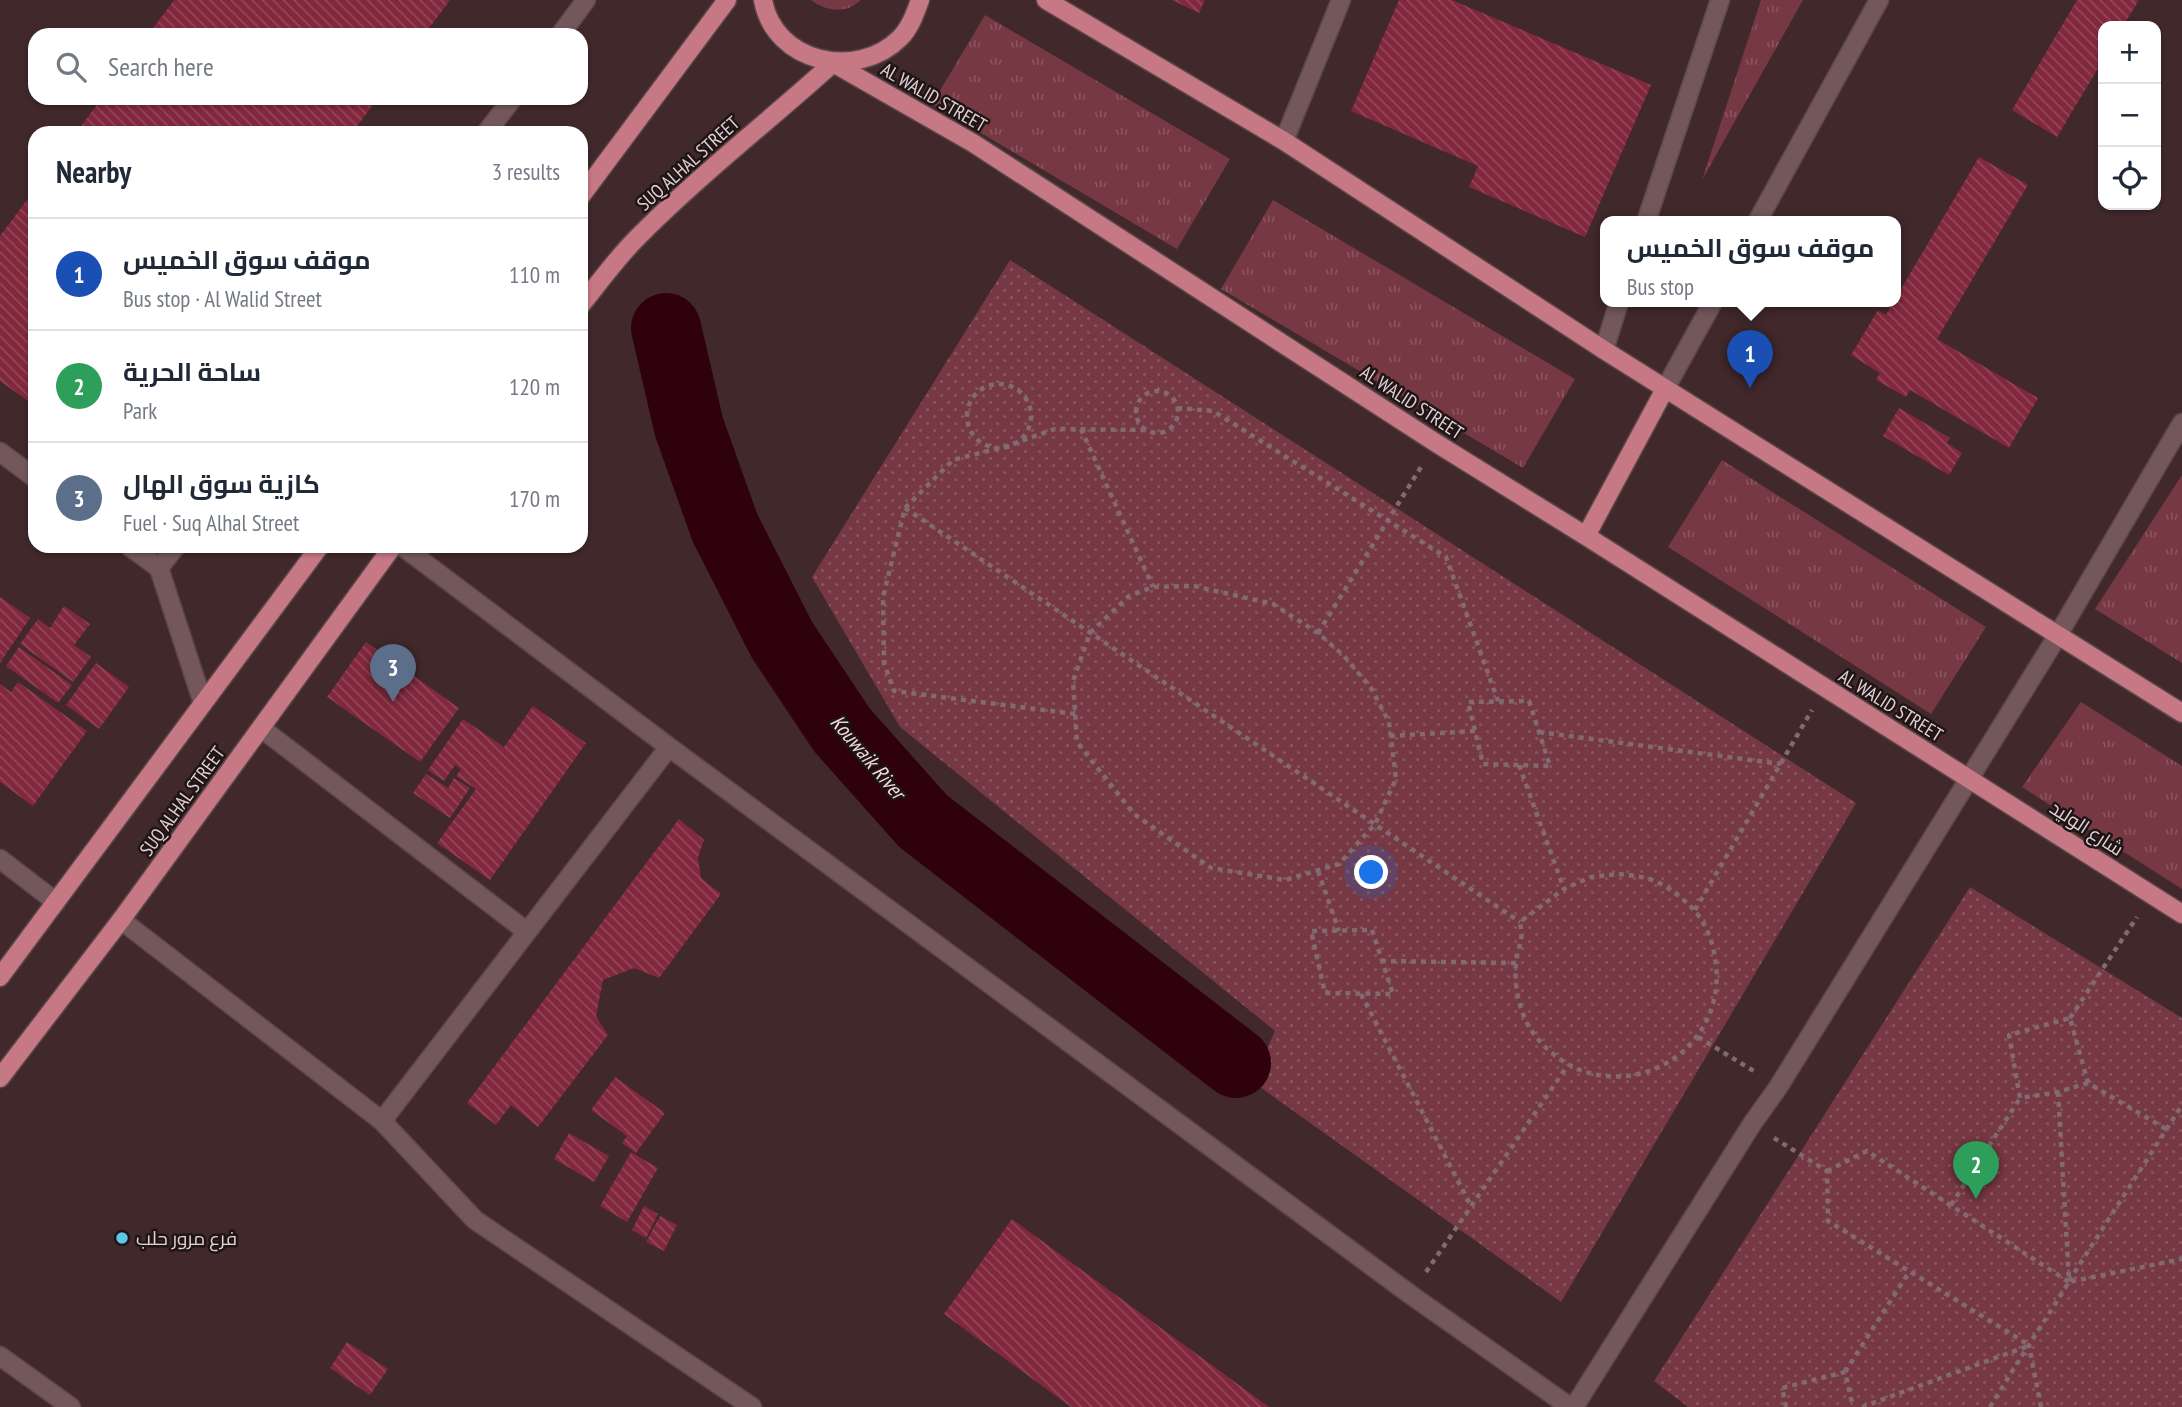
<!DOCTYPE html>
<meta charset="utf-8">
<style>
:root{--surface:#fff;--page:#f6f6f7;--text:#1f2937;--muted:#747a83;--line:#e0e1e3;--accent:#3a7086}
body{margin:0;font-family:"PT Sans Narrow",Cairo,sans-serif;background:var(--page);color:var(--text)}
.controls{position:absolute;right:21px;top:21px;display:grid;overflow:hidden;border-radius:14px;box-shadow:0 2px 5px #0004}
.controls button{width:63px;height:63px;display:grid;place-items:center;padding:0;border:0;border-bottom:2px solid var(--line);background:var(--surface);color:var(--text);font:35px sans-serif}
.you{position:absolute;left:1372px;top:873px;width:24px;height:24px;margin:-18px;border:5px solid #fff;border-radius:50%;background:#1a73e8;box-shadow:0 0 0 10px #1a73e833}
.badge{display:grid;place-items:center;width:46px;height:46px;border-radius:50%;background:var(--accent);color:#fff;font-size:23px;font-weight:700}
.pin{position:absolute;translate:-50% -58px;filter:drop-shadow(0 2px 4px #0008)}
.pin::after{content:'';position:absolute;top:37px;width:24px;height:21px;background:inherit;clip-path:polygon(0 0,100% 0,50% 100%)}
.popup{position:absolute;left:1600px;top:216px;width:301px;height:91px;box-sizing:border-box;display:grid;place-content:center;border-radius:14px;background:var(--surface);filter:drop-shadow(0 2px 5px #0005);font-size:23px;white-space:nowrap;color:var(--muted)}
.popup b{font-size:26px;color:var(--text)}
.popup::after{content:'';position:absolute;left:50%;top:100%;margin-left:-14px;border:14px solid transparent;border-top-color:var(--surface)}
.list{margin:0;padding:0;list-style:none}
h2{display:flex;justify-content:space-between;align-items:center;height:91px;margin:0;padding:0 28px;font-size:30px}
h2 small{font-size:23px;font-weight:400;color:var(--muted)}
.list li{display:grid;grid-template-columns:46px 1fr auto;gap:21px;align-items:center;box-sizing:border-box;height:112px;padding:0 28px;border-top:2px solid var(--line)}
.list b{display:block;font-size:26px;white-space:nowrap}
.list p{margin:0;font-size:23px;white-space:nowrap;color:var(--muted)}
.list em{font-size:23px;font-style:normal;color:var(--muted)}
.icon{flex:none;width:38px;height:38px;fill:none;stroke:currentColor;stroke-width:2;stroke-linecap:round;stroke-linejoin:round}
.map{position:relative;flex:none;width:2182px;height:1407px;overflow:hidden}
.search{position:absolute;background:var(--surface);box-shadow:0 2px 5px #0004;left:28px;top:28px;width:560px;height:77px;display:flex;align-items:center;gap:18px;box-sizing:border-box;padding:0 24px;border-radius:21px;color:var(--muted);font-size:26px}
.panel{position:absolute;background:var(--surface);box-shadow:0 2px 5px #0004;left:28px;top:126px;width:560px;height:427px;border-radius:21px}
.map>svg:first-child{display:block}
.grass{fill:url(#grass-tufts)}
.park{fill:url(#park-dots)}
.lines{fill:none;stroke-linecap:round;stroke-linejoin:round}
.river{stroke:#2e010d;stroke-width:70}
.building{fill:url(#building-back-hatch)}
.minor-casing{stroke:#5b4649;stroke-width:21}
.major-casing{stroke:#5b4649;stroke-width:21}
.path{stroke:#816b6e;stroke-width:4.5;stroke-dasharray:5 5;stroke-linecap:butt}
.minor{stroke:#73575b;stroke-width:18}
.major{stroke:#c67884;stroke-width:18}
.poi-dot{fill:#5cc7e7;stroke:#1f1416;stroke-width:2.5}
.labels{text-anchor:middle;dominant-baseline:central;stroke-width:5;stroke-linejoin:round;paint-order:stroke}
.street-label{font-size:19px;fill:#e2d1d3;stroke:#1f1416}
.poi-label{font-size:19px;fill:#e2d1d3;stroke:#1f1416;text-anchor:start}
.water-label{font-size:21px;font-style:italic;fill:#f5d9dc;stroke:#1f1416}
</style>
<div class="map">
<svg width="2182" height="1407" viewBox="0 0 2182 1407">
<defs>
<pattern id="grass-tufts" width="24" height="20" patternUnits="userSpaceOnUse" patternTransform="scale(1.75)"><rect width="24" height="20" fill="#763843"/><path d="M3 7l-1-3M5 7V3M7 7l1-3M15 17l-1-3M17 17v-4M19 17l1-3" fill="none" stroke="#89545d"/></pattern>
<pattern id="park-dots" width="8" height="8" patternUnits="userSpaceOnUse" patternTransform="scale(1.75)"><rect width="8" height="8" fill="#763843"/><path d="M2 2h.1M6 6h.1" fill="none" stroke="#89545d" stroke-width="1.8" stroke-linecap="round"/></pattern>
<pattern id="building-back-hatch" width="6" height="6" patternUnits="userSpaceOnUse" patternTransform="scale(1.75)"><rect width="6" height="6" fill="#82283d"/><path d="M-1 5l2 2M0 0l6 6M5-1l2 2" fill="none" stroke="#934658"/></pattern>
</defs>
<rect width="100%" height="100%" fill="#40282b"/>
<path class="grass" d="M811 0H861C846 14 827 12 811 0Z
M1761 0H1803L1702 180Z
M985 15 1230 159 1177 249 932 104Z
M1273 200 1575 379 1523 468 1221 289Z
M1722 460 1986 627 1931 714 1668 547Z
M2182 475V663L2095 609Z
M2081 702 2182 766V889L2022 787Z"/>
<path class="park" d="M1010 260 1856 803 1561 1302 1253 1082 1275 1031 900 727 812 577Z
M1970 887 2182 1018V1407H1688L1654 1381Z"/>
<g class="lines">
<path class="river" d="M666 328 689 427 725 528 782 640 842 730 923 821 1236 1063"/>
</g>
<path class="building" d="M174 0H450L424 35H148Z
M1172 0H1205L1199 13Z
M1399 0H1452L1651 85 1585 237 1469 187 1478 166 1351 111Z
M2077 0H2139L2123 26H2103V60L2057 137 2012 110Z
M102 98H378L352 133H76Z
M1979 157 2028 185 1937 339 2038 398 2009 448 1910 390 1906 397 1876 380 1880 373 1851 355 1878 310 1886 315 1893 302H1895V299Z
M35 189V406L0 381V236Z
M1899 408 1950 438 1947 443 1962 453 1949 475 1883 436Z
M0 597 30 618 0 663Z
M64 606 90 624 74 645 91 657 73 682 20 644 38 619 50 628Z
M366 642 459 708 420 762 327 697Z
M19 647 72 685 58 703 6 666Z
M96 663 129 687 99 729 66 705Z
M18 682 87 731 33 806 0 782V684L11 692Z
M533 706 586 743 490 880 437 843 476 789 456 776 461 769 455 765 444 781 428 770 463 719 504 747Z
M426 774 448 788 454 778 470 788 450 818 413 793Z
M679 819 704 840 698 857 701 878 721 894 659 978 634 968 603 980 596 1016 608 1035 538 1127 511 1105 496 1125 467 1103Z
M615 1077 665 1113 636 1153 622 1143 627 1136 591 1110Z
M569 1133 609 1156 594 1182 554 1159Z
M631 1152 658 1168 627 1222 600 1206Z
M644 1206 658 1214 646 1238 632 1230Z
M660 1216 677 1225 664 1251 646 1242Z
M1012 1219 1269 1407H1071L944 1314Z
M347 1342 388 1369 370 1395 330 1368Z"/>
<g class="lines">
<g class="minor-casing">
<path id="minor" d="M560 35 586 0
M486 133 513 98
M1284 141 1341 0
M1646 222 1720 0
M1757 222 1879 0
M1604 350 1619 302
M1665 389 1713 302
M0 452 35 478
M129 546 159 568 203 703
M402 546 669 747 1411 1295 1570 1407
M159 568 176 546
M261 728 526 931
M0 859 56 902
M121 920 382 1121 475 1220 752 1407
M382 1121 669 747
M0 1356 71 1407
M1574 1407 1752 1124 1779 1086 2058 635 2182 423"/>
</g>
<g class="major-casing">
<path id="major" d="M763 0C774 63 857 81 900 38 910 28 915 14 920 0
M1046 0 1284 141 1604 350 2182 713
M581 196 727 0
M581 305C599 283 616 259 636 239 698 176 768 122 833 63L973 143 1436 443 1586 536 2182 914
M1586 536 1665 389
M0 977 320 546
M0 1078 121 920 393 546"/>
</g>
<path class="path" d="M967 416a32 32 0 1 1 64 0a32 32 0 1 1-64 0Z
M1136 412a21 21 0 1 1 42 0a21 21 0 1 1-42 0Z
M1177 408 1213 411 1446 557 1498 701
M1081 429 1153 587
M905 508 1520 922
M1194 586 1273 604 1318 633 1344 656 1371 688 1389 722 1396 779 1375 824 1339 864 1285 880 1211 868 1134 814 1077 742 1073 681 1090 633 1129 596 1153 587Z
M1318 633 1421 467
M1529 701 1550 766 1483 764 1468 702Z
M1075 714 894 691 884 663 883 597 905 508 953 460 1007 446 1055 429 1146 430
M1539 732 1781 764
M1390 736 1475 731
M1519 765 1564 889
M1318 871 1339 931
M1619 874C1628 875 1637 876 1646 878 1661 882 1675 892 1687 903 1703 917 1712 937 1715 958 1729 1036 1654 1097 1580 1070 1558 1061 1537 1043 1526 1021 1518 1004 1514 982 1516 963 1518 944 1524 944 1520 922L1564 889 1591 877Z
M1695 910 1812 710
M1372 930 1393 994 1325 993 1311 931Z
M1381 961 1516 963
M1361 994 1471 1206
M2070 1018 2137 917
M1698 1037 1757 1073
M2088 1083 2058 1092 2020 1098 2009 1035 2070 1018 2088 1083 2166 1129
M2058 1092 2069 1280
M1774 1138 1827 1171 1828 1221 2029 1345
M1827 1171 1867 1151 2069 1282
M1951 1205 2020 1098
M1426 1272 1568 1065
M2069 1281 2182 1105
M1845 1372 1909 1272
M1786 1407 1782 1388 1845 1372 1853 1407
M1862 1407 2028 1346
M1990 1407 2028 1346
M2041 1407 2029 1345 2069 1282 2182 1259"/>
<use href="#minor" class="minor"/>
<use href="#major" class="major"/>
</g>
<circle class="poi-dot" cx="122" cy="1238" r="7"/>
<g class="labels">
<g class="street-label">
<text transform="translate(934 97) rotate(30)">AL WALID STREET</text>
<text transform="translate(688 163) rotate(-42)">SUQ ALHAL STREET</text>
<text transform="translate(1412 402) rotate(33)">AL WALID STREET</text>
<text transform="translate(1891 705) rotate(32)">AL WALID STREET</text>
<text transform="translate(182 801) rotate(-54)">SUQ ALHAL STREET</text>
<text transform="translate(2087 828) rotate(33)">شارع الوليد</text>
</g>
<g class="poi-label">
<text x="136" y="1238">فرع مرور حلب</text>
</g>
<g class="water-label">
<text transform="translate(868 757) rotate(50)">Kouwaik River</text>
</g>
</g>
</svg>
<div class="controls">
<button>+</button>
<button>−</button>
<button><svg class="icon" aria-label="locate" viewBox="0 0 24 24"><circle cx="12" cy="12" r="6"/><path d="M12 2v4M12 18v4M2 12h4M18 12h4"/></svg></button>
</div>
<div class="you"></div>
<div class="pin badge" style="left:1750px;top:388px;background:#1a4fb4">1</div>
<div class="popup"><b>موقف سوق الخميس</b>Bus stop</div>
<div class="pin badge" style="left:1976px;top:1199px;background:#2e9e5b">2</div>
<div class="pin badge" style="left:393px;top:702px;background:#5c6f8a">3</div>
<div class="search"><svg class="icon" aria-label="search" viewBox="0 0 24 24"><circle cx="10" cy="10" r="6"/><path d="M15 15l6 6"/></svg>Search here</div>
<section class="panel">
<h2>Nearby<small>3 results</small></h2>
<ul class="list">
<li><span class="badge" style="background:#1a4fb4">1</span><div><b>موقف سوق الخميس</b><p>Bus stop · Al Walid Street</p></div><em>110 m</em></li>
<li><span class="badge" style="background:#2e9e5b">2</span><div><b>ساحة الحرية</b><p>Park</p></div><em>120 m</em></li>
<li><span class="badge" style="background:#5c6f8a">3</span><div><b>كازية سوق الهال</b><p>Fuel · Suq Alhal Street</p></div><em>170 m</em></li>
</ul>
</section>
</div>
